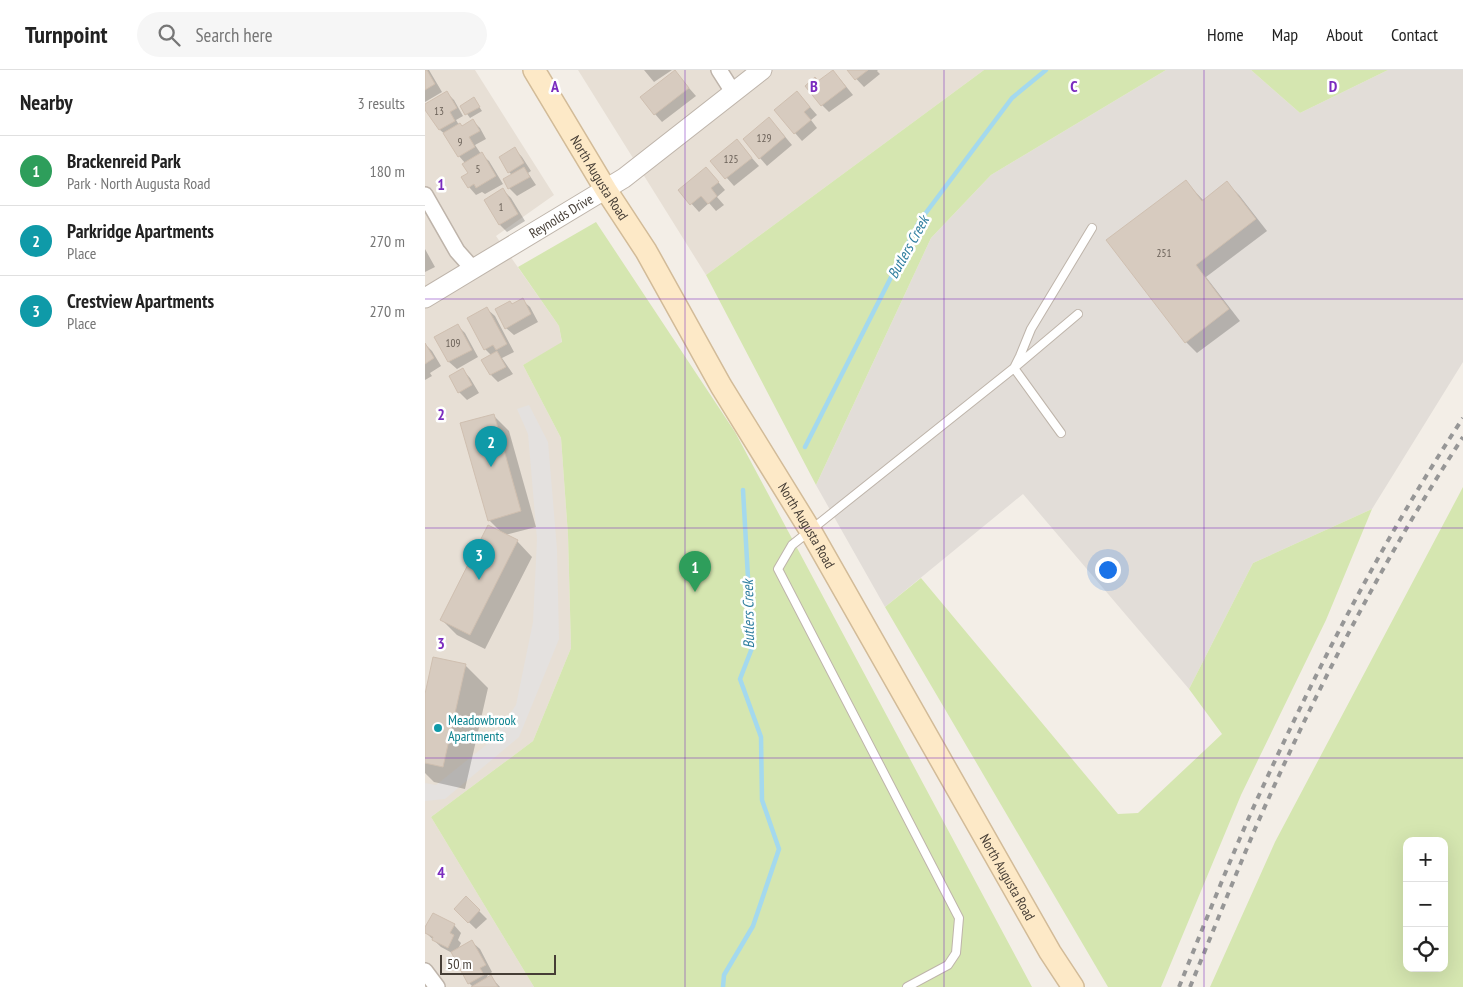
<!DOCTYPE html>
<meta charset="utf-8">
<style>
:root{--surface:#fff;--page:#f6f6f6;--text:#222;--muted:#767676;--line:#e0e0e0;--accent:#f5211c}
body{margin:0;font-family:"PT Sans Narrow",sans-serif;background:var(--page);color:var(--text)}
.controls{position:absolute;right:15px;bottom:15px;display:grid;overflow:hidden;border-radius:10px;box-shadow:0 5px 20px #0002}
.controls button{width:45px;height:45px;display:grid;place-items:center;padding:0;border:0;border-bottom:1px solid var(--line);background:var(--surface);color:var(--text);font:25px sans-serif}
.scale{position:absolute;left:15px;bottom:12px;width:116px;box-sizing:border-box;padding-left:5px;border:2px solid #463e36;border-top:0;font-size:14px;line-height:18px;white-space:nowrap;color:#463e36;-webkit-text-stroke:4px #fff;paint-order:stroke}
.you{position:absolute;left:682px;top:499px;width:18px;height:18px;margin:-12px;border:4px solid #fff;border-radius:50%;background:#1a73e8;box-shadow:0 0 0 8px #1a73e833}
.badge{display:grid;place-items:center;width:32px;height:32px;border-radius:50%;background:var(--accent);color:#fff;font-size:16px;font-weight:700}
.pin{position:absolute;translate:-50% -41px;filter:drop-shadow(0 1px 2px #0008)}
.pin::after{content:'';position:absolute;top:26px;width:18px;height:15px;background:inherit;clip-path:polygon(0 0,100% 0,50% 100%)}
.list{margin:0;padding:0;list-style:none}
h2{display:flex;justify-content:space-between;align-items:center;height:65px;margin:0;padding:0 20px;font-size:21px}
h2 small{font-size:16px;font-weight:400;color:var(--muted)}
.list li{display:grid;grid-template-columns:32px 1fr auto;gap:15px;align-items:center;box-sizing:border-box;height:70px;padding:0 20px;border-top:1px solid var(--line)}
.list b{display:block;font-size:19px;white-space:nowrap}
.list p{margin:0;font-size:16px;white-space:nowrap;color:var(--muted)}
.list em{font-size:16px;font-style:normal;color:var(--muted)}
.icon{flex:none;width:28px;height:28px;fill:none;stroke:currentColor;stroke-width:2;stroke-linecap:round;stroke-linejoin:round}
.map{position:relative;flex:none;width:1038px;height:917px;overflow:hidden}
header{display:flex;align-items:center;gap:30px;box-sizing:border-box;height:70px;padding:0 25px;background:var(--surface);border-bottom:1px solid var(--line)}
header strong{font-size:24px}
nav{display:flex;gap:28px;margin-inline-start:auto;font-size:18px}
.search{width:350px;height:45px;background:var(--page);display:flex;align-items:center;gap:12px;box-sizing:border-box;padding:0 18px;border-radius:28px;color:var(--muted);font-size:19px}
main{display:flex}
aside{flex:1;background:var(--surface)}
.map>svg:first-child{display:block}
.residential{fill:#e7dfd5}
.industrial{fill:#e2ddd8}
.green{fill:#d5e6b0;fill-rule:evenodd}
.parking{fill:#e4e1df}
.shadow{fill:#0003}
.lines{fill:none;stroke-linecap:round;stroke-linejoin:round}
.stream{stroke:#a4d9ee;stroke-width:4.5}
.building{fill:#d7cbbf;stroke:#cfbfb0}
.service-casing{stroke:#beb4aa;stroke-width:10}
.minor-casing{stroke:#beb4aa;stroke-width:18}
.tertiary-casing{stroke:#beb4aa;stroke-width:21}
.secondary-casing{stroke:#d2bb98;stroke-width:24}
.service{stroke:#fff;stroke-width:8}
.minor{stroke:#fff;stroke-width:15}
.tertiary{stroke:#fff;stroke-width:19}
.secondary{stroke:#fde9c7;stroke-width:21}
.rail{stroke:#969696;stroke-width:4;stroke-dasharray:6 6;stroke-linecap:butt}
.grid{fill:none;stroke:#7b2cbf;stroke-width:1;stroke-opacity:0.55}
.culture-dot{fill:#0f9aa8;stroke:#fff;stroke-width:2}
.labels{text-anchor:middle;dominant-baseline:central;stroke-width:5;stroke-linejoin:round;paint-order:stroke}
.number-label{font-size:11px;fill:#6a6158}
.street-label{font-size:14px;fill:#463e36;stroke:#fff}
.culture-label{font-size:14px;fill:#0d838f;stroke:#fff;text-anchor:start}
.water-label{font-size:15px;font-style:italic;fill:#2f7e9f;stroke:#fff}
.grid-label{font-size:16px;text-anchor:middle;font-weight:bold;fill:#7b2cbf;stroke:#fff;stroke-width:5;stroke-linejoin:round;paint-order:stroke}
</style>
<header>
<strong>Turnpoint</strong>
<div class="search"><svg class="icon" aria-label="search" viewBox="0 0 24 24"><circle cx="10" cy="10" r="6"/><path d="M15 15l6 6"/></svg>Search here</div>
<nav><a>Home</a><a>Map</a><a>About</a><a>Contact</a></nav>
</header>
<main>
<aside>
<h2>Nearby<small>3 results</small></h2>
<ul class="list">
<li><span class="badge" style="background:#2e9e5b">1</span><div><b>Brackenreid Park</b><p>Park · North Augusta Road</p></div><em>180 m</em></li>
<li><span class="badge" style="background:#0f9aa8">2</span><div><b>Parkridge Apartments</b><p>Place</p></div><em>270 m</em></li>
<li><span class="badge" style="background:#0f9aa8">3</span><div><b>Crestview Apartments</b><p>Place</p></div><em>270 m</em></li>
</ul>
</aside>
<div class="map">
<svg width="1038" height="917" viewBox="0 0 1038 917">
<rect width="100%" height="100%" fill="#f3eee7"/>
<path class="residential" d="M0 0H50L129 125 71 166 134 256 137 273 98 295 136 368 143 465 146 578 108 671 6 747 109 917H0Z
M153 0H559L281 205Z"/>
<path class="industrial" d="M741 0H826L875 43 963 0H1038V292L947 439 828 493 764 619 598 424 460 537 391 415 506 168 566 105Z"/>
<path class="green" d="M559 0H741L566 105 506 168 391 415 281 205Z
M826 0H963L875 43Z
M171 152 310 362 607 917H109L6 747 108 671 146 578 143 465 136 368 98 295 137 272 134 256 93 197Z
M1038 417V917H785L850 772ZM982 771H1019V898H982Z
M947 439 901 550 816 725 736 917H683L460 537 496 508 693 744 713 743 797 664 764 619 828 493Z"/>
<path class="parking" d="M104 335 123 372 132 479 134 569 94 667 20 729 0 731V713L11 715 66 671 91 635 108 552 112 469 103 364 92 339Z"/>
<path class="shadow" d="M0 0H4L17 22 0 32Z
M219 0H247L229 12Z
M423 0H453L452 1 455 4 439 17Z
M250 2 271 26 237 52 230 44Z
M415 9 428 25 404 42 397 35 393 12Z
M22 23 29 30 38 46 31 50 34 55 38 57 48 51 55 58 61 69 50 75 56 84 64 91 78 114 60 124 57 122 51 125 44 117V104L40 93 34 86 22 66 15 60 0 37V35Z
M49 29 57 41 45 48 37 37Z
M379 30 392 45 386 50 392 58 377 71 370 63Z
M352 57 367 75 342 96 335 88Z
M312 71 334 96 309 116 287 91Z
M90 79 97 87 106 101 103 103 111 115 92 126 84 118 79 110 87 105 84 102Z
M289 107 300 120 292 127 299 135 291 141 284 133 274 142 255 121Z
M761 112 779 131 802 113 814 125 842 161 781 207 815 251 772 283 761 272Z
M78 120 86 128 100 151 82 162 74 154Z
M0 179 10 197 0 202Z
M97 230 105 237 113 252 89 265 81 258 88 235Z
M62 239 70 246 89 282 77 288 88 304 73 312 66 305 58 290 67 286 60 279 44 249Z
M33 256 40 263 53 287 32 299 24 292 11 268Z
M0 274 7 281 16 296 5 303 7 306 0 310Z
M38 300 45 308 54 323 42 330 34 322Z
M68 345 84 361 111 457 80 465 92 471 107 487 60 579 32 565 17 550 78 464 64 450Z
M40 595 63 618 40 719 9 712 0 703V630Z
M41 828 62 849 51 859 30 839Z
M29 855 36 863 33 870 36 873 33 879 47 872 55 879 67 902 62 906 63 908 66 907 75 917H48L44 913 29 884 16 877 0 862V860Z"/>
<g class="lines">
<path class="stream" d="M380 377 494 152 587 28 621 0
M298 917 299 905 328 856 354 779 337 730 336 667 315 609 327 578 318 420"/>
</g>
<path class="building" d="M0 0H2L10 14 0 20Z
M250 0 264 18 229 45 215 27Z
M408 0 421 17 396 36 380 16 390 7 393 11Z
M422 0H443L430 10Z
M22 21 32 38 25 42 30 51 14 60 0 40V34Z
M372 21 385 37 379 42 386 50 369 64 349 40Z
M49 27 55 37 40 45 35 36Z
M344 47 360 67 334 89 318 69Z
M48 49 55 61 44 67 50 77 33 87 18 63 35 53 37 56Z
M312 69 327 88 300 109 285 91Z
M90 77 99 93 83 103 74 87Z
M57 82 71 106 51 118 49 114 43 118 36 107 43 103 37 94Z
M99 97 105 107 83 119 78 109Z
M281 97 294 112 286 118 292 126 283 134 276 126 265 135 253 120Z
M761 110 777 131 802 111 831 149 771 195 804 239 760 273 681 170Z
M78 118 93 144 74 155 59 130Z
M98 228 106 244 80 259 70 239 85 231 87 234Z
M62 237 82 274 71 280 68 275 59 280 42 248Z
M33 254 47 280 23 292 9 267Z
M0 273 9 288 0 294Z
M72 281 81 297 65 305 56 290Z
M38 298 47 315 33 323 24 306Z
M69 344 96 441 63 451 35 353Z
M63 455 93 470 45 565 15 550Z
M8 587 41 594 18 697 0 693V624Z
M41 826 55 840 43 853 29 839Z
M8 843 30 854 25 863 29 865 23 878 7 870 8 867 0 863V857Z
M47 870 61 895 55 898 59 905 43 914 26 882Z
M66 905 73 917H46Z"/>
<g class="lines">
<g class="service-casing">
<path id="service" d="M636 363 589 298 595 286 606 259 667 158
M482 917 523 895 531 883 534 848 353 499 367 475 589 298 653 244"/>
</g>
<g class="minor-casing">
<path id="minor" d="M294 0 308 22
M0 125 32 181 48 199
M0 901 12 917"/>
</g>
<g class="tertiary-casing">
<g id="tertiary">
<path id="s1" d="M0 228 199 108 337 0"/>
</g>
</g>
<g class="secondary-casing">
<g id="secondary">
<path id="s2" d="M109 0 181 120 221 181 296 316 385 460 625 882 648 917"/>
</g>
</g>
<use href="#service" class="service"/>
<use href="#minor" class="minor"/>
<use href="#tertiary" class="tertiary"/>
<use href="#secondary" class="secondary"/>
<path class="rail" d="M754 917C777 860 800 802 825 745 887 608 955 474 1038 348
M765 917C787 864 808 811 830 759 889 624 957 491 1038 367"/>
</g>
<path class="grid" d="M260 0V917M519 0V917M779 0V917M0 229H1038M0 458H1038M0 688H1038"/>
<circle class="culture-dot" cx="13" cy="658" r="5"/>
<g class="labels">
<g class="number-label">
<text x="14" y="41">13</text>
<text x="339" y="68">129</text>
<text x="35" y="72">9</text>
<text x="306" y="89">125</text>
<text x="53" y="99">5</text>
<text x="76" y="137">1</text>
<text x="739" y="183">251</text>
<text x="28" y="273">109</text>
</g>
<g class="street-label">
<text stroke="none"><textPath href="#s2" startOffset="126">North Augusta Road</textPath></text>
<text stroke="none"><textPath href="#s1" startOffset="159">Reynolds Drive</textPath></text>
<text stroke="none"><textPath href="#s2" startOffset="531">North Augusta Road</textPath></text>
<text stroke="none"><textPath href="#s2" startOffset="936">North Augusta Road</textPath></text>
</g>
<g class="culture-label">
<text x="23" y="650">Meadowbrook<tspan x="23" dy="16">Apartments</tspan></text>
</g>
<g class="water-label">
<text transform="translate(483 177) rotate(-61)">Butlers Creek</text>
<text transform="translate(323 544) rotate(-91)">Butlers Creek</text>
</g>
</g>
<g class="grid-label">
<text x="130" y="22">A</text>
<text x="389" y="22">B</text>
<text x="649" y="22">C</text>
<text x="908" y="22">D</text>
<text x="16" y="120">1</text>
<text x="16" y="350">2</text>
<text x="16" y="579">3</text>
<text x="16" y="808">4</text>
</g>
</svg>
<div class="controls">
<button>+</button>
<button>−</button>
<button><svg class="icon" aria-label="locate" viewBox="0 0 24 24"><circle cx="12" cy="12" r="6"/><path d="M12 2v4M12 18v4M2 12h4M18 12h4"/></svg></button>
</div>
<div class="scale">50 m</div>
<div class="you"></div>
<div class="pin badge" style="left:270px;top:522px;background:#2e9e5b">1</div>
<div class="pin badge" style="left:66px;top:397px;background:#0f9aa8">2</div>
<div class="pin badge" style="left:54px;top:510px;background:#0f9aa8">3</div>
</div>
</main>
